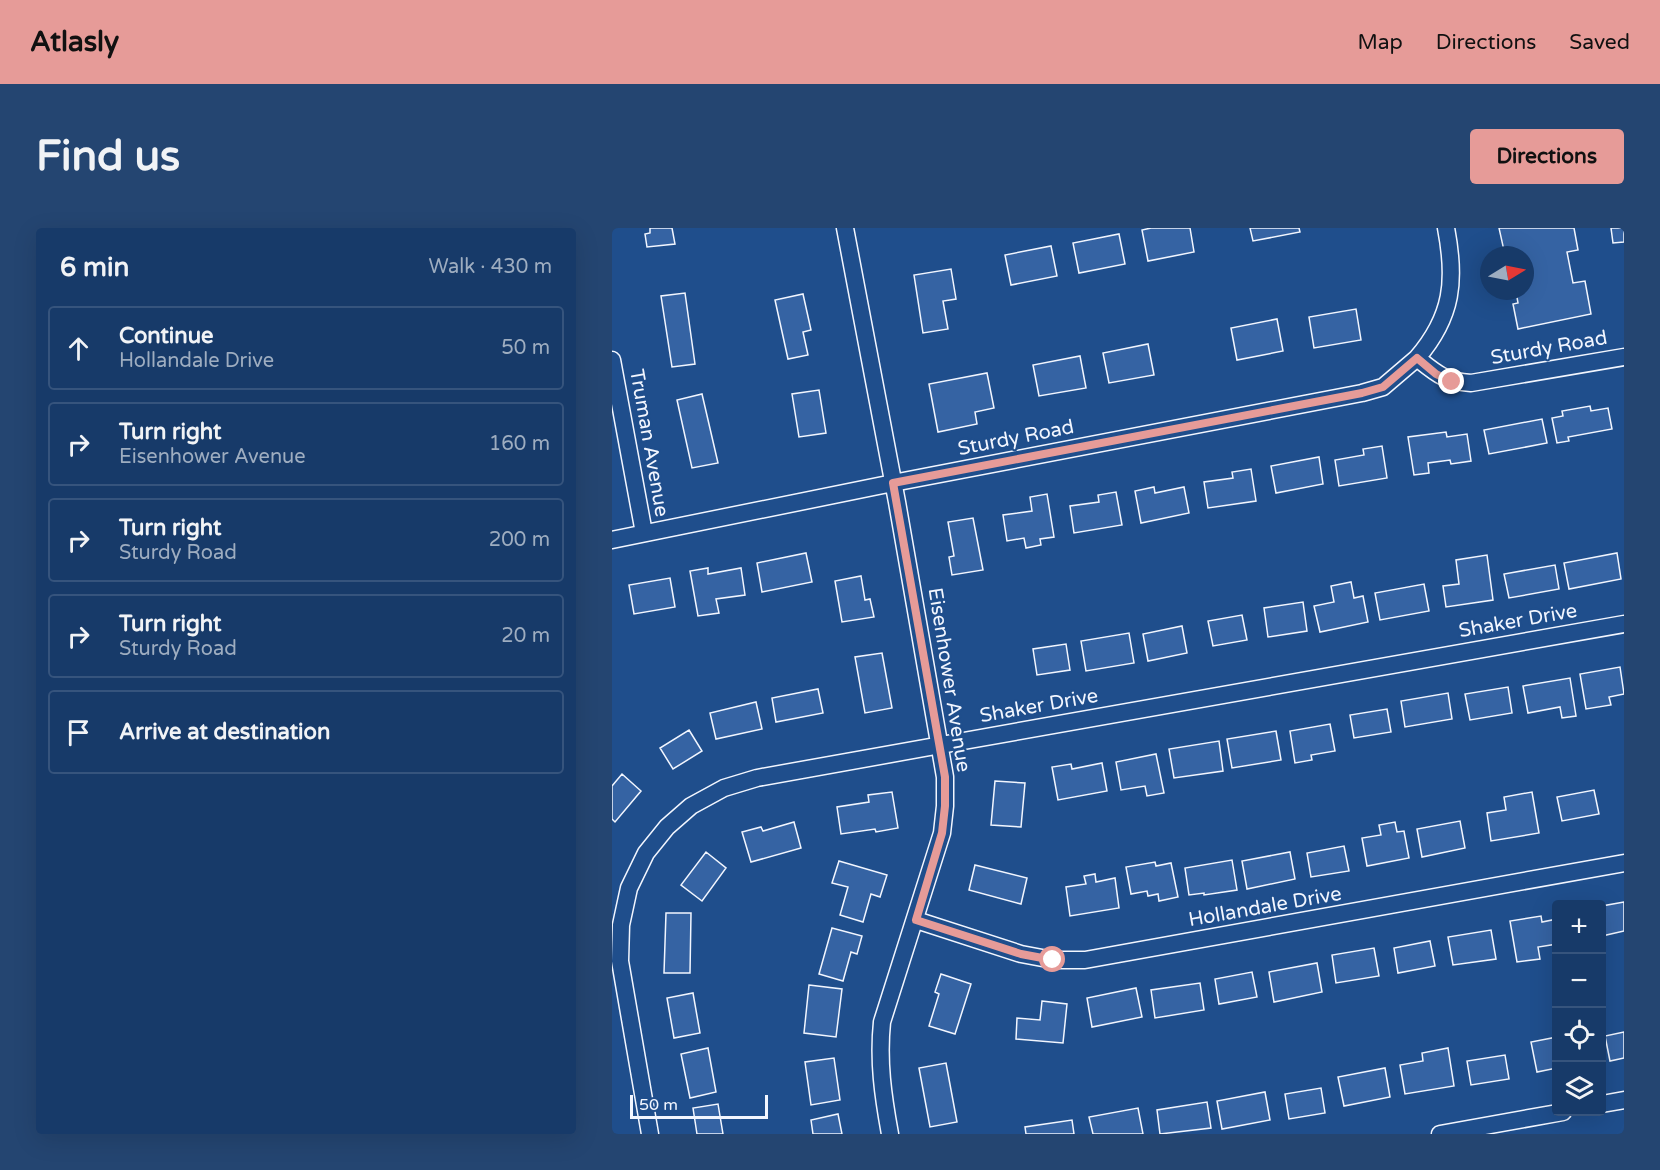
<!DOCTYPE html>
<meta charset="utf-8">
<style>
:root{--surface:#173a69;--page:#244571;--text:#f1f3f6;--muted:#9eadc0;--line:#36547d;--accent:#e69b98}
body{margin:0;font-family:"Varela Round",sans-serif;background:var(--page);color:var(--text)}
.controls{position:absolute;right:18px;bottom:18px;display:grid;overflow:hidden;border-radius:6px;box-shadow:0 6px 24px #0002}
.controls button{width:54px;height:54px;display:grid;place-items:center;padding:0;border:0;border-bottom:2px solid var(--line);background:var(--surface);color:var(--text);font:30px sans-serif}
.compass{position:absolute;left:868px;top:18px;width:54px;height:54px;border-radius:50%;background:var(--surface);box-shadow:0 6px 24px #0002;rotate:80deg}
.scale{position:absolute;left:18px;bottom:15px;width:138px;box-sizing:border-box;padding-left:6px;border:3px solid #f2f6ff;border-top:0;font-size:16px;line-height:21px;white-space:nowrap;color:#f2f6ff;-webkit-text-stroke:4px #1f4e8c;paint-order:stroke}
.stop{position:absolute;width:18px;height:18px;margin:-14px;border:4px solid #e69b98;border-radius:50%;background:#fff}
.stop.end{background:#e69b98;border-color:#fff;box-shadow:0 2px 6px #0008}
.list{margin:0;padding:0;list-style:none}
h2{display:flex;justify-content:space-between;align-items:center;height:78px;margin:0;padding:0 24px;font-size:26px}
h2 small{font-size:20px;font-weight:400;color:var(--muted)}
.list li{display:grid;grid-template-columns:39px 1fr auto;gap:18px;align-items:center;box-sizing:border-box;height:84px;margin:0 12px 12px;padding:0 12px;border:2px solid var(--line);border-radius:6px}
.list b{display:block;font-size:22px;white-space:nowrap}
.list p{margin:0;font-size:20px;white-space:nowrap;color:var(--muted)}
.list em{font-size:20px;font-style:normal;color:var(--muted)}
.icon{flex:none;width:33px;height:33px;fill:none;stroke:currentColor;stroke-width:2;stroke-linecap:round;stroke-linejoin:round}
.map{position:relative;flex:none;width:1012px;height:906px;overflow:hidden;border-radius:6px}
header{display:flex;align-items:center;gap:36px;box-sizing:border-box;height:84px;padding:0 30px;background:var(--accent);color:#111}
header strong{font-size:28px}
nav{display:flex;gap:33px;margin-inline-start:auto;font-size:21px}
.intro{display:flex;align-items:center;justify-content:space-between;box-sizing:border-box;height:144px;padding:0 36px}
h1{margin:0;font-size:42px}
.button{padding:15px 27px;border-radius:6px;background:var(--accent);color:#111;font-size:21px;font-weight:700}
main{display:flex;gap:36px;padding:0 36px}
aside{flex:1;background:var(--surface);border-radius:6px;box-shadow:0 6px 24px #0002}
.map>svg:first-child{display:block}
.building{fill:#3563a3;stroke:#f2f6ff;stroke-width:1.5}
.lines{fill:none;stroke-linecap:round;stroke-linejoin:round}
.street-casing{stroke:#f2f6ff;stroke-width:19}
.street{stroke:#1f4e8c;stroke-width:16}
.route{stroke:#e69b98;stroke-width:8}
.labels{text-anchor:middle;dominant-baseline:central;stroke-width:4.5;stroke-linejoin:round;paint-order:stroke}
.street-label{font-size:20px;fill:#f2f6ff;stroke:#1f4e8c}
</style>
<header>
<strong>Atlasly</strong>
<nav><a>Map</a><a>Directions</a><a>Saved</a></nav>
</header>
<div class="intro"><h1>Find us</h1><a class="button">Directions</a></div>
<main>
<aside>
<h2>6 min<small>Walk · 430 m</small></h2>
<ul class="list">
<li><svg class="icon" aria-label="ahead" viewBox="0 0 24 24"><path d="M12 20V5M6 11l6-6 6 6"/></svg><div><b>Continue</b><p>Hollandale Drive</p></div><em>50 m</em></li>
<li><svg class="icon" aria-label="right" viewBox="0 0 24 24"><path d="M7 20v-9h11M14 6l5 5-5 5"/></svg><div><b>Turn right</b><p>Eisenhower Avenue</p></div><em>160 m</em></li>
<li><svg class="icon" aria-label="right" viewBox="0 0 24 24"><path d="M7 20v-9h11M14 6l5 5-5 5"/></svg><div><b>Turn right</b><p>Sturdy Road</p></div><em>200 m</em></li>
<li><svg class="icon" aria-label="right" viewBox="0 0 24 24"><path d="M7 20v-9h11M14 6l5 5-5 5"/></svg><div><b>Turn right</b><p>Sturdy Road</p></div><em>20 m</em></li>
<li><svg class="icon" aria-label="arrive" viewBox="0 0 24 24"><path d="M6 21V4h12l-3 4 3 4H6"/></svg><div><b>Arrive at destination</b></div></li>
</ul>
</aside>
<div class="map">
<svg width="1012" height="906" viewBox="0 0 1012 906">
<rect width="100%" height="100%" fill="#1f4e8c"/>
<path class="building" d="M38 0H60L63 16 35 19 33 6 38 5Z
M539 0H578L582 24 536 33 530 2Z
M638 0H687L688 4 641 13Z
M887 0H962L966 22 955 24 961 55 973 53 979 86 906 101 901 76 906 75 904 64 913 63V27H893Z
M999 0H1012V14L1001 15Z
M507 6 513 36 467 45 461 15Z
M439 18 445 48 399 57 393 27Z
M339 41 344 71 331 73 336 101 311 105 302 47Z
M73 65 83 136 60 139 49 68Z
M191 66 199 102 191 104 196 127 176 131 163 72Z
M744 81 749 112 702 120 697 89Z
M665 91 671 123 625 132 619 100Z
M536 116 542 147 497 155 491 125Z
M468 128 474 160 427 168 421 137Z
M375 145 382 180 363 184 365 196 326 204 317 156Z
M207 162 214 205 187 209 180 166Z
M90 166 106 235 80 240 65 172Z
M978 178 979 183 996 180 1000 201 956 209 957 213 945 215 940 190 951 188 950 183Z
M930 191 935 215 877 226 872 202Z
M834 204 835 209 855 206 859 233 839 236 838 232 816 235 817 245 802 247 796 209Z
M770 218 775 250 727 258 723 232 752 227 751 221Z
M707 229 711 256 664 265 659 238Z
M639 241 644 273 596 280 592 254 621 250 620 244Z
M542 259 543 265 572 259 577 285 529 295 523 263Z
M504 264 510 297 462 305 458 278 487 274 486 267Z
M435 266 442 309 428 311 429 317 414 320 412 310 395 313 391 287 420 283 418 269Z
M361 290 371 342 340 347 337 329 342 328 336 294Z
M194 325 200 354 150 364 145 335Z
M1005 325 1009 351 957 361 952 335Z
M875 327 881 372 834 379 831 358 847 356 844 332Z
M943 337 947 361 897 370 892 346Z
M96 340V346L129 340 133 367 104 371 107 385 86 388 78 343Z
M249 348 253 372 258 371 262 389 230 394 223 353Z
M58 350 63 379 22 386 17 357Z
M739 354 742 370 751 368 756 394 708 404 702 378 722 374 719 358Z
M812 356 817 383 768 392 763 365Z
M691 374 695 403 656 409 652 380Z
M630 387 635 412 601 418 596 393Z
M570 398 575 425 536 433 531 406Z
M517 405 522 435 474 443 469 413Z
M454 416 458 442 425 447 421 421Z
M270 425 280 480 253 485 243 429Z
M1008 439 1012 466 997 469 999 477 974 481 968 446Z
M958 450 964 488 950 490 948 479 916 485 911 458Z
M896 459 900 485 858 492 853 466Z
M206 461 211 485 164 494 160 470Z
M836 465 840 491 793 499 789 473Z
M144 474 150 501 104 511 98 485Z
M775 481 779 504 742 510 738 487Z
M718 496 723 523 699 527 700 532 683 535 678 503Z
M77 502 90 523 61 541 48 520Z
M664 503 669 532 620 540 615 511Z
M607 513 611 543 562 550 557 521Z
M544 526 552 565 535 568 533 558 509 562 504 534Z
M490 535 495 563 446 572 440 539 459 536 460 541Z
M10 546 29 563 3 594 0 591V558Z
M383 553 413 555 409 599 379 597Z
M982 562 987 586 950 593 945 569Z
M280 564 286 600 264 604 263 601 229 606 225 579 257 574 256 567Z
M920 564 927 605 879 613 875 585 894 582 892 569Z
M848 593 853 620 810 629 805 601Z
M182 594 189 620 139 634 130 604 149 599 151 603Z
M783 594 785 604 792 603 797 630 755 638 750 610 769 607 767 597Z
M732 618 737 643 699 649 695 625Z
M94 624 114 640 90 673 69 657Z
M678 624 683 651 635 661 630 633Z
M620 632 625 662 592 667V665L577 667 573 640Z
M227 633 275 647 268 669 259 666 251 694 228 687 236 659 220 655Z
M543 634 544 638 559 635 566 669 547 673 546 666 536 668 535 663 519 666 514 639Z
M363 637 415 650 409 676 357 662Z
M483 646 484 654 503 650 507 680 458 688 454 659 474 656 472 648Z
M1012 674V703L990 708V678Z
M54 685H79L78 745H52Z
M929 688 930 694 945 691V716L926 719 928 731 905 734 898 693Z
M220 700 250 708 245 726 239 724 231 753 207 746Z
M879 702 884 731 841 737 836 709Z
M818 713 823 738 786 745 782 720Z
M762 720 767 748 724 755 720 727Z
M705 735 710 764 662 774 657 744Z
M640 744 645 769 607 776 603 751Z
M329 746 359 756 343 806 317 798 327 766 323 764Z
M588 755 592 782 543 790 539 762Z
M197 757 230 761 224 809 192 805Z
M524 760 530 789 480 799 475 770Z
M81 765 88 805 62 810 55 770Z
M430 773 455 776 451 815 404 811 405 790 428 792Z
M1012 804V830L998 833 993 808Z
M945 809V840L925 844 919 814Z
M96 820 104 864 78 870 69 826Z
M836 820 842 858 793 866 788 837 811 833 810 825Z
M893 827 897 851 859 857 855 833Z
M222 830 228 872 199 877 193 834Z
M334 835 345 894 318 899 307 840Z
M773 840 778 869 732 878 726 849Z
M709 860 713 885 677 891 673 866Z
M653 864 658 892 610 901 605 873Z
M595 874 599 900 548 906 545 882Z
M106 876 111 906H85L81 880Z
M526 880 531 906H481L477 889Z
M226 886 230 906H201L199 892Z
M460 892 462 906H414L413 899Z"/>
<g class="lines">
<g class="street-casing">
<path id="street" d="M233 0 285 274 333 549V578L330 605 270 794C266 833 271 868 278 906
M805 130C841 88 844 52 834 0
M0 132 32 305
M0 312 281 255 750 165 771 159 805 130C825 146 832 153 859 155L1012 129
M304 692 409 726 441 732H473L1012 635
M990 876 1012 872
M38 906 8 733 9 697 17 660 34 625 55 599 79 578 112 560 145 550 329 517 1012 396
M828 906 951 884"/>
</g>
<use href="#street" class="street"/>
</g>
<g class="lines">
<path class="route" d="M441 732 409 726 304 692 330 605 333 578V549L281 255 750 165 771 159 805 130 824 146 840 154"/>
</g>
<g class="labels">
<g class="street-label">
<text transform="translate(937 120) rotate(-10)">Sturdy Road</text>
<text transform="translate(404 210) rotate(-11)">Sturdy Road</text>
<text transform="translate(37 215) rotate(80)">Truman Avenue</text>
<text transform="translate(906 393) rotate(-10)">Shaker Drive</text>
<text transform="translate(337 452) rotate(81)">Eisenhower Avenue</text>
<text transform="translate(427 478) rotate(-10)">Shaker Drive</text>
<text transform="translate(653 679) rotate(-10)">Hollandale Drive</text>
</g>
</g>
</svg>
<div class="controls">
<button>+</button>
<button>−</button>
<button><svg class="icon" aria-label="locate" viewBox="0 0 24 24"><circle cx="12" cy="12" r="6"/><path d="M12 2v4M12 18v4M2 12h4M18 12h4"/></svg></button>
<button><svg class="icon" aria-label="layers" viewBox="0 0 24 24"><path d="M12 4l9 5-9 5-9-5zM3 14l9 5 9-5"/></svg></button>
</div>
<svg class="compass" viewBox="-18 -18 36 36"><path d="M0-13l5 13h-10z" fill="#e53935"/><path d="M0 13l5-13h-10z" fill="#9eadc0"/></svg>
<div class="scale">50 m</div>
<div class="stop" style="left:441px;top:732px"></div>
<div class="stop end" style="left:840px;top:154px"></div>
</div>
</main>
